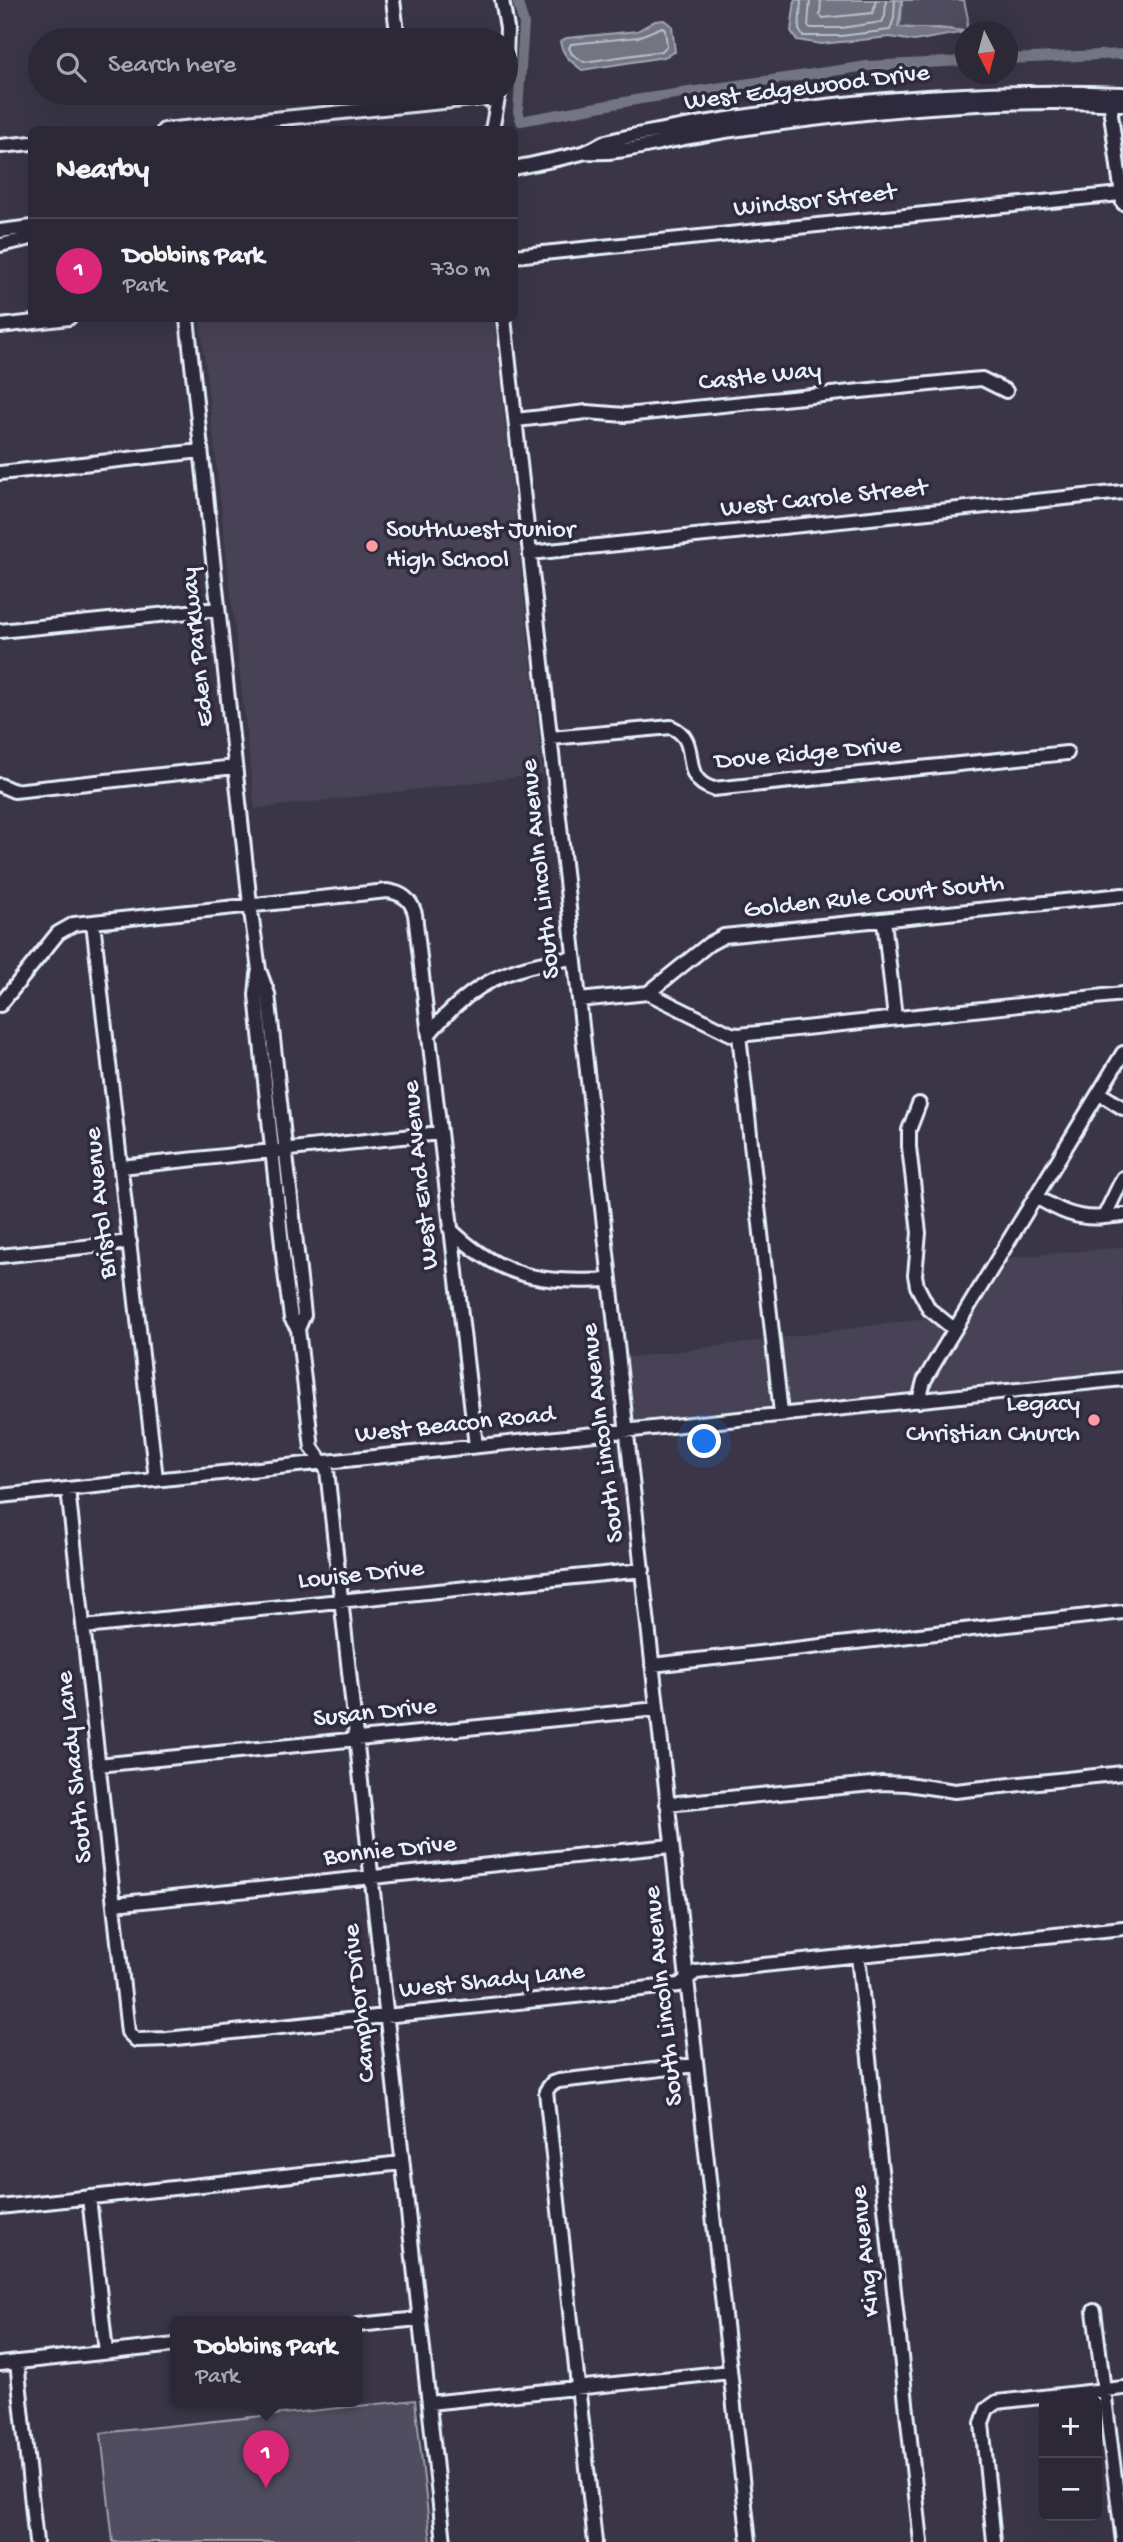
<!DOCTYPE html>
<meta charset="utf-8">
<style>
:root{--surface:#2c2836;--page:#34303e;--text:#f1f3f6;--muted:#a6a6ad;--line:#484451;--accent:#db2777}
body{margin:0;font-family:"Gochi Hand",sans-serif;background:var(--page);color:var(--text)}
.controls{position:absolute;right:21px;bottom:21px;display:grid;overflow:hidden;border-radius:10px;box-shadow:0 7px 28px #0002}
.controls button{width:63px;height:63px;display:grid;place-items:center;padding:0;border:0;border-bottom:2px solid var(--line);background:var(--surface);color:var(--text);font:35px sans-serif}
.compass{position:absolute;left:955px;top:21px;width:63px;height:63px;border-radius:50%;background:var(--surface);box-shadow:0 7px 28px #0002;rotate:174deg}
.you{position:absolute;left:705px;top:1442px;width:24px;height:24px;margin:-18px;border:5px solid #fff;border-radius:50%;background:#1a73e8;box-shadow:0 0 0 10px #1a73e833}
.badge{display:grid;place-items:center;width:46px;height:46px;border-radius:50%;background:var(--accent);color:#fff;font-size:23px;font-weight:700}
.pin{position:absolute;translate:-50% -58px;filter:drop-shadow(0 2px 4px #0008)}
.pin::after{content:'';position:absolute;top:37px;width:24px;height:21px;background:inherit;clip-path:polygon(0 0,100% 0,50% 100%)}
.popup{position:absolute;left:170px;top:2316px;width:192px;height:91px;box-sizing:border-box;display:grid;place-content:center;border-radius:10px;background:var(--surface);filter:drop-shadow(0 2px 5px #0005);font-size:23px;white-space:nowrap;color:var(--muted)}
.popup b{font-size:26px;color:var(--text)}
.popup::after{content:'';position:absolute;left:50%;top:100%;margin-left:-14px;border:14px solid transparent;border-top-color:var(--surface)}
.list{margin:0;padding:0;list-style:none}
h2{display:flex;justify-content:space-between;align-items:center;height:91px;margin:0;padding:0 28px;font-size:30px}
h2 small{font-size:23px;font-weight:400;color:var(--muted)}
.list li{display:grid;grid-template-columns:46px 1fr auto;gap:21px;align-items:center;box-sizing:border-box;height:105px;padding:0 28px;border-top:2px solid var(--line)}
.list b{display:block;font-size:26px;white-space:nowrap}
.list p{margin:0;font-size:23px;white-space:nowrap;color:var(--muted)}
.list em{font-size:23px;font-style:normal;color:var(--muted)}
.icon{flex:none;width:38px;height:38px;fill:none;stroke:currentColor;stroke-width:2;stroke-linecap:round;stroke-linejoin:round}
.map{position:relative;flex:none;width:1123px;height:2542px;overflow:hidden}
.search{position:absolute;background:var(--surface);box-shadow:0 7px 28px #0002;left:28px;top:28px;width:490px;height:77px;display:flex;align-items:center;gap:18px;box-sizing:border-box;padding:0 24px;border-radius:38px;color:var(--muted);font-size:26px}
.panel{position:absolute;background:var(--surface);box-shadow:0 7px 28px #0002;left:28px;top:126px;width:490px;height:196px;border-radius:10px}
.map>svg:first-child{display:block}
.built{fill:#464354}
.green{fill:#504e5f;stroke:#9ca0ac;stroke-width:2}
.water{fill:#737482;stroke:#a2a6b1;stroke-width:2}
.lines{fill:none;stroke-linecap:round;stroke-linejoin:round}
.shore{stroke:#b9bfc9;stroke-width:2}
.canal{stroke:#737482;stroke-width:10}
.minor-casing{stroke:#e8f1f8;stroke-width:18}
.minor{stroke:#2f2a3d;stroke-width:12}
.poi-dot{fill:#ff9aa2;stroke:#2f2a3d;stroke-width:2.5}
.labels{text-anchor:middle;dominant-baseline:central;stroke-width:7;stroke-linejoin:round;paint-order:stroke}
.street-label{font-size:26px;fill:#e8f1f8;stroke:#2f2a3d}
.poi-label{font-size:26px;fill:#e8f1f8;stroke:#2f2a3d;text-anchor:start}
</style>
<div class="map">
<svg width="1123" height="2542" viewBox="0 0 1123 2542">
<rect width="100%" height="100%" fill="#3a3648"/>
<filter id="ink" filterUnits="userSpaceOnUse"><feTurbulence type="fractalNoise" baseFrequency=".0143" numOctaves="2"/><feDisplacementMap in="SourceGraphic" scale="14" xChannelSelector="R" yChannelSelector="G"/><feConvolveMatrix kernelMatrix="1 2 1 2 8 2 1 2 1" color-interpolation-filters="sRGB"/></filter>
<g filter="url(#ink)">
<path class="built" d="M200 319H494L543 774 255 809Z
M1123 1247V1373L926 1394 929 1383 1004 1258Z
M931 1318 947 1331 915 1395 785 1407 778 1338Z
M767 1340 775 1408 631 1424 624 1358Z"/>
<path class="green" d="M902 0H964L968 19 966 31 939 28 922 29 898 27 901 20Z
M415 2400 431 2542H113L101 2433Z"/>
<path class="water" d="M795 0H902L898 27C921 29 943 27 965 32L914 41 890 37 821 44 797 40 791 31Z
M664 20 672 26 675 52 664 57 582 70C571 61 563 56 560 42L567 38 637 31 655 21Z"/>
<g class="lines">
<path class="shore" d="M801 0 799 30 803 36H841L890 30 894 18 895 0
M810 0 808 26 811 28H841L882 22 885 16 886 0
M821 0 820 15 823 18 873 13 876 0
M662 27 665 30 667 46 662 51 584 62 572 54 569 48 571 44 638 37Z"/>
<path class="canal" d="M517 0 524 24 518 111 521 121 641 99 867 66 965 61
M1007 59 1123 54"/>
<g class="minor-casing">
<path id="minor" d="M393 0 398 40
M502 0 507 28 506 62
M1113 98 1111 114 1123 203
M164 130 482 98 496 102
M492 130 499 93
M0 146 32 143
M585 152C614 154 641 147 669 141 697 135 725 131 753 127 874 110 1000 97 1123 104
M514 168C537 163 560 159 582 153 591 151 598 145 606 142 616 139 627 137 637 135 797 104 960 88 1123 94
M0 231 32 227
M0 245 32 238
M514 256 1120 194
M187 318 250 904 259 970 268 994 304 1315 298 1329 312 1448 327 1470 444 2542
M504 318 749 2542
M0 326 69 318
M516 420 587 412 625 415 969 380 982 379 1006 391
M0 473 201 451
M530 553 1123 492
M0 631 218 609
M551 738 671 727C704 741 676 777 713 789L1067 753
M0 785 14 791 235 767
M884 920 895 1018
M93 922 156 1479
M258 974 256 995 285 1273 291 1318 298 1329
M648 993 709 944 724 936 1123 895
M648 993 731 1034 739 1035 1123 994
M579 1000 648 993
M0 1005 58 933 74 924 387 891C402 893 411 899 415 914L476 1446
M429 1034C472 982 509 966 574 958
M739 1035 781 1413
M1099 1093 1123 1108
M919 1104 909 1130V1147L919 1233 915 1275 917 1286 929 1309 954 1329
M121 1167 440 1133
M1036 1197C1058 1210 1077 1220 1104 1217L1123 1178
M1104 1217 1123 1215
M450 1229C502 1279 542 1283 610 1280
M0 1256 130 1242
M919 1401 924 1381 941 1352 1123 1053
M68 1489 128 2032 136 2040 167 2039 679 1985 696 1972 1123 1928
M0 1496 1123 1379
M84 1627 643 1570
M652 1665 1123 1612
M98 1765 657 1709
M667 1804 882 1783 907 1784 955 1791 1123 1773
M114 1904 671 1846
M858 1956 921 2542
M89 2197 106 2352
M0 2207 402 2163
M1094 2311 1123 2542
M357 2325 419 2319
M17 2362 36 2542
M0 2364 175 2345
M429 2403 730 2372
M595 2542 546 2091 552 2083 559 2081 696 2065
M994 2542 982 2423 987 2409 997 2402 1123 2388"/>
</g>
<use href="#minor" class="minor"/>
</g>
</g>
<g class="poi-dot">
<circle cx="372" cy="546" r="7"/>
<circle cx="1094" cy="1420" r="7"/>
</g>
<g class="labels">
<g class="street-label">
<text transform="translate(807 89) rotate(-7)">West Edgewood Drive</text>
<text transform="translate(815 202) rotate(-6)">Windsor Street</text>
<text transform="translate(760 378) rotate(-6)">Castle Way</text>
<text transform="translate(824 500) rotate(-6)">West Carole Street</text>
<text transform="translate(199 647) rotate(-96)">Eden Parkway</text>
<text transform="translate(808 755) rotate(-5)">Dove Ridge Drive</text>
<text transform="translate(542 869) rotate(-96)">South Lincoln Avenue</text>
<text transform="translate(874 898) rotate(-6)">Golden Rule Court South</text>
<text transform="translate(422 1175) rotate(-96)">West End Avenue</text>
<text transform="translate(102 1203) rotate(-96)">Bristol Avenue</text>
<text transform="translate(455 1426) rotate(-6)">West Beacon Road</text>
<text transform="translate(604 1433) rotate(-97)">South Lincoln Avenue</text>
<text transform="translate(361 1576) rotate(-6)">Louise Drive</text>
<text transform="translate(375 1714) rotate(-6)">Susan Drive</text>
<text transform="translate(76 1767) rotate(-96)">South Shady Lane</text>
<text transform="translate(390 1852) rotate(-6)">Bonnie Drive</text>
<text transform="translate(492 1982) rotate(-6)">West Shady Lane</text>
<text transform="translate(665 1996) rotate(-96)">South Lincoln Avenue</text>
<text transform="translate(361 2003) rotate(-96)">Camphor Drive</text>
<text transform="translate(867 2251) rotate(-96)">King Avenue</text>
</g>
<g class="poi-label">
<text x="386" y="531">Southwest Junior<tspan x="386" dy="30">High School</tspan></text>
<text x="1080" y="1405" text-anchor="end">Legacy<tspan x="1080" dy="30">Christian Church</tspan></text>
</g>
</g>
</svg>
<div class="controls">
<button>+</button>
<button>−</button>
</div>
<svg class="compass" viewBox="-18 -18 36 36"><path d="M0-13l5 13h-10z" fill="#e53935"/><path d="M0 13l5-13h-10z" fill="#a6a6ad"/></svg>
<div class="you"></div>
<div class="pin badge" style="left:266px;top:2488px">1</div>
<div class="popup"><b>Dobbins Park</b>Park</div>
<div class="search"><svg class="icon" aria-label="search" viewBox="0 0 24 24"><circle cx="10" cy="10" r="6"/><path d="M15 15l6 6"/></svg>Search here</div>
<section class="panel">
<h2>Nearby<small></small></h2>
<ul class="list">
<li><span class="badge">1</span><div><b>Dobbins Park</b><p>Park</p></div><em>730 m</em></li>
</ul>
</section>
</div>
